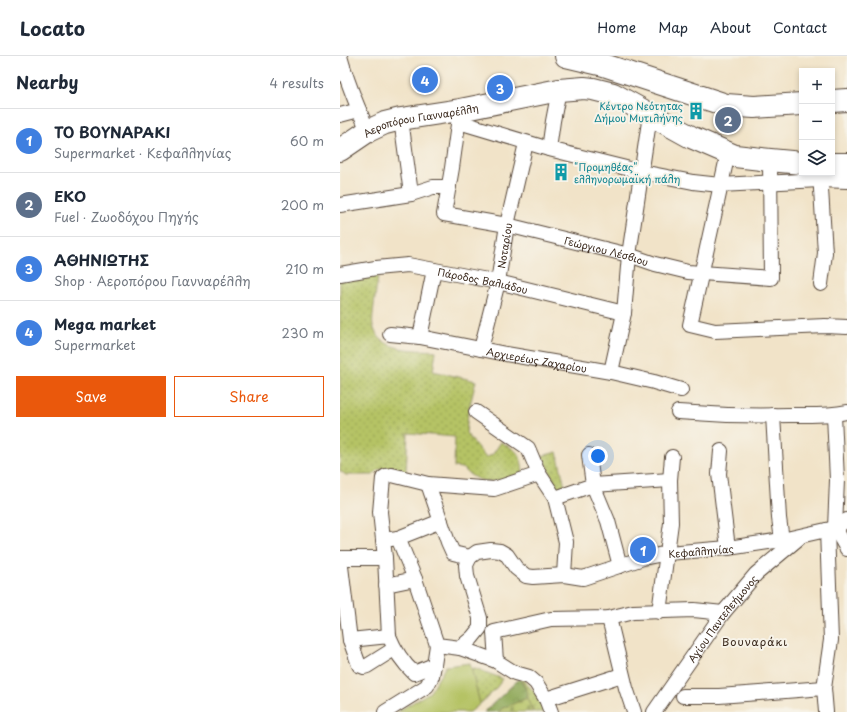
<!DOCTYPE html>
<meta charset="utf-8">
<style>
:root{--surface:#fff;--page:#f2f2f3;--text:#1f2937;--muted:#747a83;--line:#e0e1e3;--accent:#ea580c}
body{margin:0;font-family:"Playpen Sans",sans-serif;background:var(--page);color:var(--text)}
.controls{position:absolute;right:12px;top:12px;display:grid;overflow:hidden;border-radius:0px;box-shadow:0 2px 6px #0003}
.controls button{width:36px;height:36px;display:grid;place-items:center;padding:0;border:0;border-bottom:1px solid var(--line);background:var(--surface);color:var(--text);font:20px sans-serif}
.you{position:absolute;left:258px;top:400px;width:14px;height:14px;margin:-10px;border:3px solid #fff;border-radius:50%;background:#1a73e8;box-shadow:0 0 0 6px #1a73e833}
.badge{display:grid;place-items:center;width:26px;height:26px;border-radius:50%;background:var(--accent);color:#fff;font-size:13px;font-weight:700}
.pin{position:absolute;translate:-50% -50%;border:2px solid #fff;box-shadow:0 1px 4px #0006}
.list{margin:0;padding:0;list-style:none}
h2{display:flex;justify-content:space-between;align-items:center;height:52px;margin:0;padding:0 16px;font-size:17px}
h2 small{font-size:13px;font-weight:400;color:var(--muted)}
.list li{display:grid;grid-template-columns:26px 1fr auto;gap:12px;align-items:center;box-sizing:border-box;height:64px;padding:0 16px;border-top:1px solid var(--line)}
.list b{display:block;font-size:15px;white-space:nowrap}
.list p{margin:0;font-size:13px;white-space:nowrap;color:var(--muted)}
.list em{font-size:13px;font-style:normal;color:var(--muted)}
.actions{display:flex;gap:8px;padding:12px 16px}
.actions a{flex:1;padding:9px 0;border:1px solid var(--accent);border-radius:0px;text-align:center;font-size:14px;color:var(--accent)}
.actions .main{background:var(--accent);color:#fff}
.icon{flex:none;width:22px;height:22px;fill:none;stroke:currentColor;stroke-width:2;stroke-linecap:round;stroke-linejoin:round}
.map{position:relative;flex:none;width:507px;height:656px;overflow:hidden}
header{display:flex;align-items:center;gap:24px;box-sizing:border-box;height:56px;padding:0 20px;background:var(--surface);border-bottom:1px solid var(--line)}
header strong{font-size:19px}
nav{display:flex;gap:22px;margin-inline-start:auto;font-size:14px}
main{display:flex}
aside{flex:1;background:var(--surface)}
.map>svg:first-child{display:block}
.grass{fill:url(#grass-dots);stroke:#787642}
.forest{fill:url(#forest-crowns);stroke:#666a3c}
.cemetery{fill:url(#cemetery-stones);stroke:#787642}
.park{fill:#b5c365;stroke:#787642}
.lines{fill:none;stroke-linecap:round;stroke-linejoin:round}
.minor-casing{stroke:#564638;stroke-width:16}
.primary-casing{stroke:#564638;stroke-width:24}
.minor{stroke:#fff;stroke-width:14}
.primary{stroke:#fff;stroke-width:22}
.labels{text-anchor:middle;dominant-baseline:central;stroke-width:4;stroke-linejoin:round;paint-order:stroke}
.culture-label{font-size:10px;fill:#0d838f;stroke:#f7f3e8;text-anchor:end}
.street-label{font-size:10px;fill:#3b2a1e;stroke:#f7f3e8}
.neighbourhood-label{font-size:11px;letter-spacing:1px;fill:#3b2a1e;stroke:#f7f3e8}
</style>
<header>
<strong>Locato</strong>
<nav><a>Home</a><a>Map</a><a>About</a><a>Contact</a></nav>
</header>
<main>
<aside>
<h2>Nearby<small>4 results</small></h2>
<ul class="list">
<li><span class="badge" style="background:#3f7fe0">1</span><div><b>ΤΟ ΒΟΥΝΑΡΑΚΙ</b><p>Supermarket · Κεφαλληνίας</p></div><em>60 m</em></li>
<li><span class="badge" style="background:#5c6f8a">2</span><div><b>EKO</b><p>Fuel · Ζωοδόχου Πηγής</p></div><em>200 m</em></li>
<li><span class="badge" style="background:#3f7fe0">3</span><div><b>ΑΘΗΝΙΩΤΗΣ</b><p>Shop · Αεροπόρου Γιανναρέλλη</p></div><em>210 m</em></li>
<li><span class="badge" style="background:#3f7fe0">4</span><div><b>Mega market</b><p>Supermarket</p></div><em>230 m</em></li>
</ul>
<div class="actions"><a class="main">Save</a><a>Share</a></div>
</aside>
<div class="map">
<svg width="507" height="656" viewBox="0 0 507 656">
<defs>
<pattern id="grass-dots" width="8" height="8" patternUnits="userSpaceOnUse"><rect width="8" height="8" fill="#b5c365"/><path d="M2 2h.1M6 6h.1" fill="none" stroke="#949f53" stroke-width="1.8" stroke-linecap="round"/></pattern>
<pattern id="forest-crowns" width="20" height="18" patternUnits="userSpaceOnUse"><rect width="20" height="18" fill="#90a95a"/><path d="M2 6a3 3 0 1 1 6 0M12 15a3 3 0 1 1 6 0" fill="none" stroke="#778a4a"/></pattern>
<pattern id="cemetery-stones" width="16" height="16" patternUnits="userSpaceOnUse"><rect width="16" height="16" fill="#b5c365"/><path d="M2 7V4a2 2 0 0 1 4 0v3zM10 15v-3a2 2 0 0 1 4 0v3z" fill="#949f53"/></pattern>
</defs>
<rect width="100%" height="100%" fill="#f7f3e8"/>
<filter id="ink" filterUnits="userSpaceOnUse"><feTurbulence type="fractalNoise" baseFrequency=".025" numOctaves="2"/><feDisplacementMap in="SourceGraphic" scale="8" xChannelSelector="R" yChannelSelector="G"/><feConvolveMatrix kernelMatrix="1 2 1 2 8 2 1 2 1" color-interpolation-filters="sRGB"/></filter>
<filter id="wash" filterUnits="userSpaceOnUse"><feTurbulence type="fractalNoise" baseFrequency=".012" numOctaves="4" result="noise"/><feDisplacementMap in="SourceGraphic" scale="16" xChannelSelector="R" yChannelSelector="G"/><feGaussianBlur stdDeviation="0.9" result="paint"/><feColorMatrix in="noise" values="0 0 0 0 0 0 0 0 0 0 0 0 0 0 0 0 0 1.4 0 .05"/><feComposite in="paint" operator="in"/></filter>
<g filter="url(#wash)">
<rect width="100%" height="100%" fill="#f1e3c8"/>
<path class="grass" d="M23 220 38 221C37 229 31 264 33 270 41 297 74 293 96 295L93 315 136 325 128 357 126 377 146 402 153 398 161 386C177 395 181 396 183 416 167 423 149 431 132 420 123 414 127 412 114 411L115 381 68 377 66 416 39 413 33 419H6L0 415V222Z
M217 396 225 431 218 433 202 400Z
M135 612 163 623 153 636 140 648 131 613Z
M180 622H181L201 643 206 656H194L188 642 187 634Z"/>
<path class="forest" d="M179 623 187 635V642L161 653 159 656H144Z"/>
<path class="cemetery" d="M187 642 193 656H159L161 653Z"/>
<path class="park" d="M130 607 140 648 130 656H57L90 636 106 610Z"/>
</g>
<g filter="url(#ink)">
<g class="lines">
<g class="minor-casing">
<g id="minor">
<path d="M0 0C7 26 17 50 28 75"/>
<path id="s1" d="M120 54 112 112 104 158 167 169 289 199 315 208 348 216 431 222 430 104"/>
<path d="M0 59 19 54"/>
<path d="M61 63 71 138"/>
<path d="M119 66 209 93 302 116 353 126 380 129 480 124 507 125"/>
<path d="M209 93 213 65 219 34"/>
<path d="M388 97 350 269 375 275 485 270 507 271"/>
<path d="M480 117 485 197 481 228"/>
<path d="M0 149 71 138 93 131H109"/>
<path id="s2" d="M0 218 36 212 68 209 158 226 284 257"/>
<path id="s3" d="M50 278 80 281 166 298 271 316 314 326 341 334"/>
<path d="M80 281 94 214"/>
<path id="s4" d="M141 293 158 226 167 169 186 87"/>
<path d="M271 316 284 257 289 199 310 59"/>
<path d="M136 356 188 392 199 418 215 442 226 486 224 519"/>
<path d="M338 356C375 359 412 360 449 359 468 359 488 360 507 356"/>
<path d="M433 359 439 462 442 484"/>
<path d="M494 359 497 424 495 472"/>
<path d="M381 395 379 418 388 492"/>
<path d="M249 399 253 429 268 465 280 510"/>
<path d="M88 428 108 486 113 497 130 501"/>
<path d="M215 442 253 429 330 424"/>
<path d="M495 472 507 493"/>
<path d="M58 482 101 465"/>
<path d="M43 484 58 482 75 523 97 589 120 592 156 605 175 617 189 621 196 627 206 643 211 656"/>
<path d="M45 502H0L10 584 19 609 24 611 27 610 54 593"/>
<path d="M46 529 75 523"/>
<path d="M319 556 331 467 330 424 332 401"/>
<path d="M269 562 286 632 294 656"/>
<path d="M49 580 45 502 40 456 43 422 46 420 52 419 88 428 154 433 199 418"/>
<path d="M10 584 49 580C55 595 62 606 74 617L94 609 97 589"/>
<path id="s5" d="M120 592 132 582 140 572V562L127 520 126 509 130 501 137 496 151 494 160 495 167 499 176 512 186 520 193 521 224 519 243 522 303 502 328 497 388 492 442 484 495 472 507 464"/>
<path d="M156 605 154 576 211 563 269 562 293 556 354 554 383 557"/>
<path d="M343 640H379L484 632"/>
<path d="M206 643 282 619"/>
<path d="M45 656 87 630 92 620 94 609"/>
<path id="s6" d="M314 656 383 557 416 518 459 482"/>
<path d="M486 656 484 632 491 584 487 474"/>
</g>
</g>
<g class="primary-casing">
<g id="primary">
<path d="M226 0 264 9 386 49 414 51 462 48"/>
<path d="M492 45 507 44"/>
<path id="s7" d="M0 94 28 75 45 67 61 63 120 54 219 34 244 32 253 33 273 38 351 81 395 100 430 104 462 107"/>
<path d="M492 108H507"/>
</g>
</g>
<use href="#minor" class="minor"/>
<use href="#primary" class="primary"/>
</g>
</g>
<defs>
<g id="building-bare" transform="scale(1.38)"><path d="M-4-6H4V6H1V3H-1V6H-4ZM-2.5-4.3h1.7v1.8h-1.7ZM.8-4.3h1.7v1.8H.8ZM-2.5-1h1.7V.8h-1.7ZM.8-1h1.7V.8H.8Z" fill="#0f9aa8" stroke="#f7f3e8" stroke-width="2.5" paint-order="stroke"/></g>
</defs>
<g fill-rule="evenodd">
<use href="#building-bare" x="356" y="55"/>
<use href="#building-bare" x="221" y="116"/>
</g>
<g class="labels">
<g class="culture-label">
<text x="343" y="49">Κέντρο Νεότητας<tspan x="343" dy="12">Δήμου Μυτιλήνης</tspan></text>
<text x="234" y="110" text-anchor="start">"Προμηθέας"<tspan x="234" dy="12">ελληνορωμαϊκή πάλη</tspan></text>
</g>
<g class="street-label">
<text stroke="none"><textPath href="#s7" startOffset="88">Αεροπόρου Γιανναρέλλη</textPath></text>
<text stroke="none"><textPath href="#s4" startOffset="106">Νοταρίου</textPath></text>
<text stroke="none"><textPath href="#s1" startOffset="272">Γεώργιου Λέσβιου</textPath></text>
<text stroke="none"><textPath href="#s2" startOffset="145">Πάροδος Βαλιάδου</textPath></text>
<text stroke="none"><textPath href="#s3" startOffset="149">Αρχιερέως Ζαχαρίου</textPath></text>
<text stroke="none"><textPath href="#s5" startOffset="350">Κεφαλληνίας</textPath></text>
<text stroke="none"><textPath href="#s6" startOffset="116">Αγίου Παντελεήμονος</textPath></text>
</g>
<g class="neighbourhood-label">
<text x="415" y="585">Βουναράκι</text>
</g>
</g>
</svg>
<div class="controls">
<button>+</button>
<button>−</button>
<button><svg class="icon" aria-label="layers" viewBox="0 0 24 24"><path d="M12 4l9 5-9 5-9-5zM3 14l9 5 9-5"/></svg></button>
</div>
<div class="you"></div>
<div class="pin badge" style="left:303px;top:494px;background:#3f7fe0">1</div>
<div class="pin badge" style="left:388px;top:64px;background:#5c6f8a">2</div>
<div class="pin badge" style="left:160px;top:32px;background:#3f7fe0">3</div>
<div class="pin badge" style="left:85px;top:24px;background:#3f7fe0">4</div>
</div>
</main>
